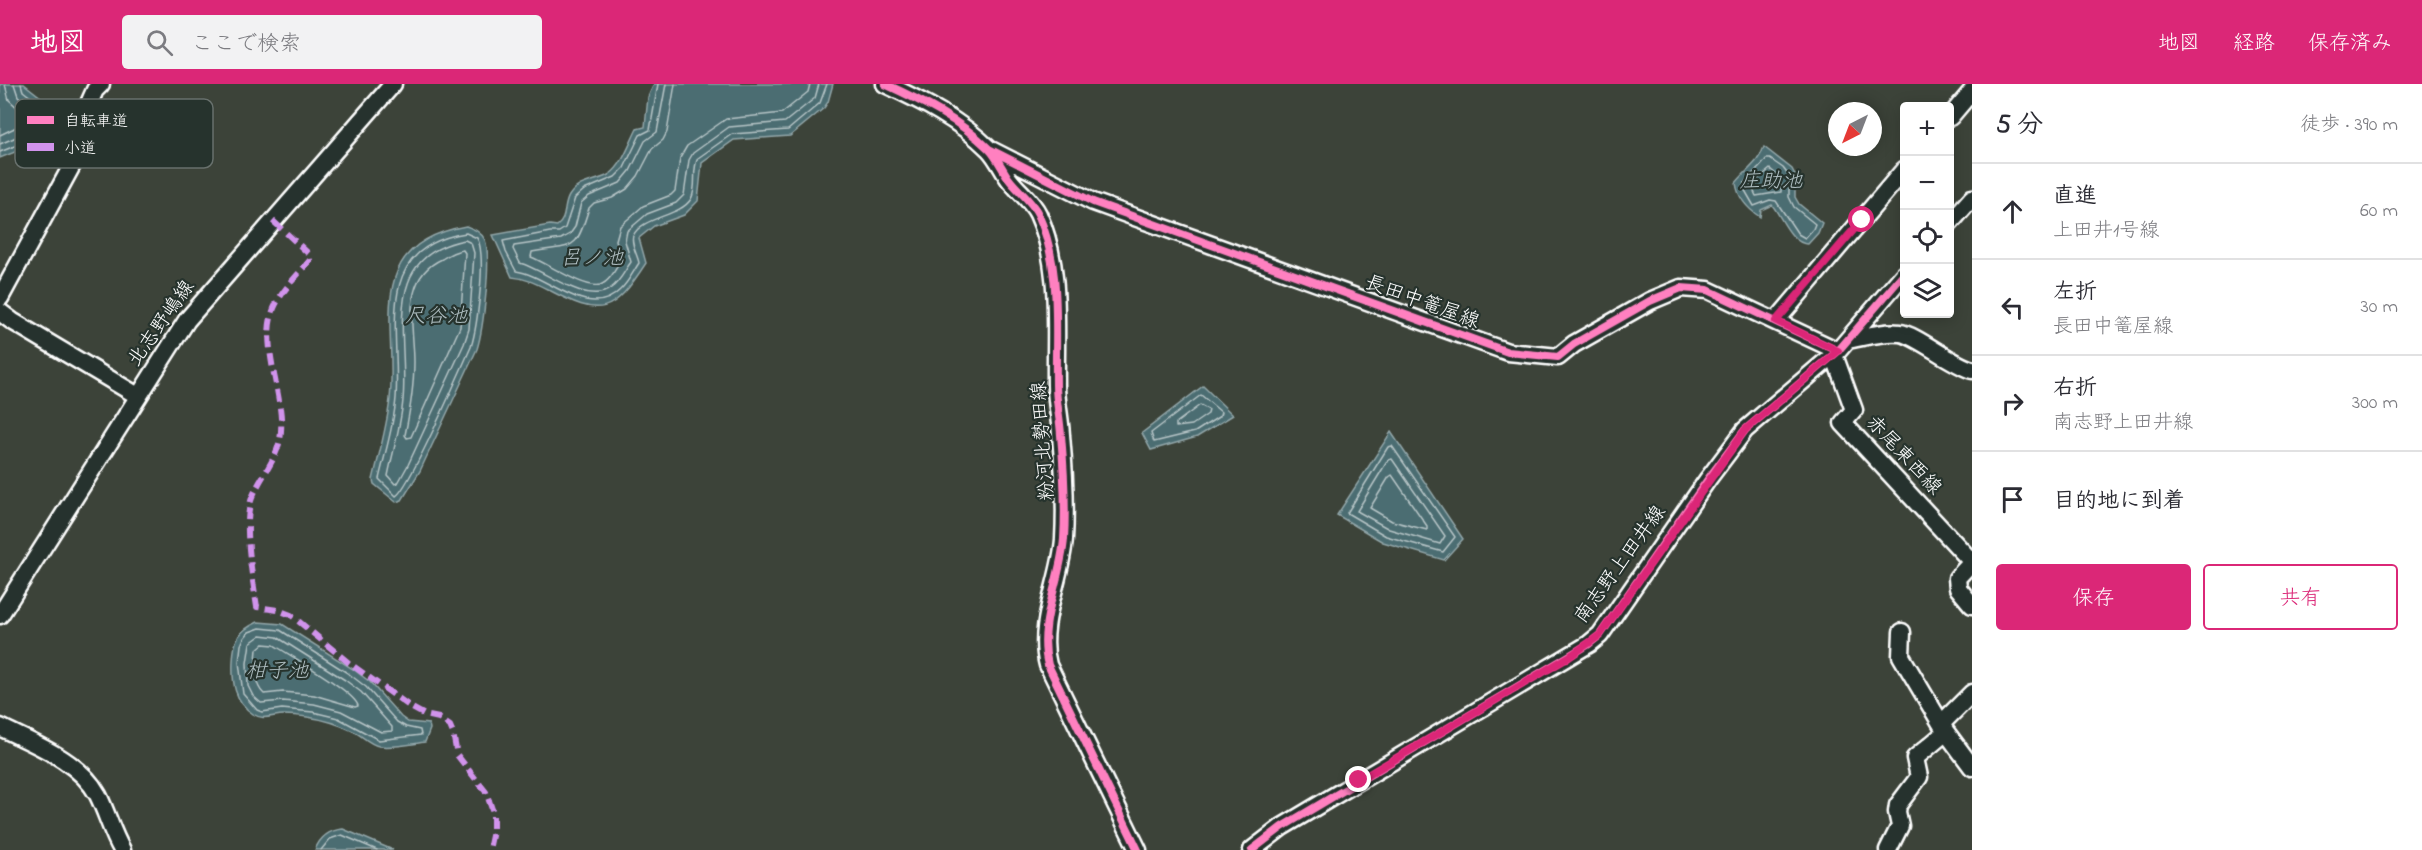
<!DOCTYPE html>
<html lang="ja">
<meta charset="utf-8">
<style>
:root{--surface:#fff;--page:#f2f2f3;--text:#2b2b33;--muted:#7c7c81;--line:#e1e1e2;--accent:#db2777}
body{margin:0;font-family:"Indie Flower","Klee One",sans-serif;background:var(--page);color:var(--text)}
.controls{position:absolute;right:18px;top:18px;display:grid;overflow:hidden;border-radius:6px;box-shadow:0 3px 15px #0003}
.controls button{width:54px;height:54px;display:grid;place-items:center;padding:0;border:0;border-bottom:2px solid var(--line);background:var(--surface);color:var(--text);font:30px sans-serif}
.compass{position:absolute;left:1828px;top:18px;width:54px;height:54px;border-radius:50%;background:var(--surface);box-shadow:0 3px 15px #0003;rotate:222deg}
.stop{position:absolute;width:18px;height:18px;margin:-14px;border:4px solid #db2777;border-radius:50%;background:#fff}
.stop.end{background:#db2777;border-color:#fff;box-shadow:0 2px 6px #0008}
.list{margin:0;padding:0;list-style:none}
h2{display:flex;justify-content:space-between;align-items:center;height:78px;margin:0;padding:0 24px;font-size:26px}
h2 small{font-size:20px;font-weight:400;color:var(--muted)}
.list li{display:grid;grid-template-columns:39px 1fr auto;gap:18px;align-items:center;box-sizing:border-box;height:96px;padding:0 24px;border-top:2px solid var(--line)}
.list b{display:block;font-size:22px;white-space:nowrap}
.list p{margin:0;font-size:20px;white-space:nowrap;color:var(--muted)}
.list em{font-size:20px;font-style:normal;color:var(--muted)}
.actions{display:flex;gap:12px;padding:18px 24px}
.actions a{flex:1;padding:14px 0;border:2px solid var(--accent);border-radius:6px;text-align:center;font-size:21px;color:var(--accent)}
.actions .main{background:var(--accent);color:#fff}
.icon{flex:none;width:33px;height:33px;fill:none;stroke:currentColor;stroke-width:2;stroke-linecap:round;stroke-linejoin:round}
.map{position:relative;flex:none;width:1972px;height:766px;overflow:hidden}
header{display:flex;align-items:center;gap:36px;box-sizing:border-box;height:84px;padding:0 30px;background:var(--accent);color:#fff}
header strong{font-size:28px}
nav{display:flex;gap:33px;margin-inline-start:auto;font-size:21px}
.search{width:420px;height:54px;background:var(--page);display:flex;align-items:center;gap:15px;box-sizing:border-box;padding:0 21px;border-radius:6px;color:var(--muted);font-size:22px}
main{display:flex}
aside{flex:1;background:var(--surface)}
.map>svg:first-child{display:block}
.water{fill:#4b6d72;stroke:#93a7aa;stroke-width:1.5}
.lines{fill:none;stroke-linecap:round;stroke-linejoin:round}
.shore{stroke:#b7c5c7;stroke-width:1.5}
.minor-casing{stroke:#fff;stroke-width:21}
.minor{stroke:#26332d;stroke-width:16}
.quiet{stroke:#d193ec;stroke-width:6;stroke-dasharray:12 6;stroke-linecap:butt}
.cycleway-casing{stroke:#26332d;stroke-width:11}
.cycleway{stroke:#ff80c0;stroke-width:8}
.route{stroke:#db2777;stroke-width:8}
.labels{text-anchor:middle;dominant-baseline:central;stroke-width:4.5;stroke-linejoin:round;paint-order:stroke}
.street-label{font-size:20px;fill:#fff;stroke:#26332d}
.water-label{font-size:21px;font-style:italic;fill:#aebdc0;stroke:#26332d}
.key{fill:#26332d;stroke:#67706c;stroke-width:1.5}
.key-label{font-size:16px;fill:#fff}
</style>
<header>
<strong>地図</strong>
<div class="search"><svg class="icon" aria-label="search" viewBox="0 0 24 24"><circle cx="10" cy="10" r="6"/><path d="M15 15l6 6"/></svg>ここで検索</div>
<nav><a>地図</a><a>経路</a><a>保存済み</a></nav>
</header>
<main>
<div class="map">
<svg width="1972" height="766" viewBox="0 0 1972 766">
<rect width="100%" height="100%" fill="#3c4339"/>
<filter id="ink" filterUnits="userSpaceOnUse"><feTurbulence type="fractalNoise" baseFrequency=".0167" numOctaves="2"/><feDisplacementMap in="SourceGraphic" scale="12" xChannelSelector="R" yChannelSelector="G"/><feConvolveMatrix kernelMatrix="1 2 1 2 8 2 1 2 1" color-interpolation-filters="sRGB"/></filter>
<g filter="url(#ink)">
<path class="water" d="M0 0H24L65 32 68 39 63 49 0 74Z
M654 0H833L828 18 824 24 790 52 734 56 702 79 698 117 684 131 654 142 639 154 646 179C612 231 602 234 547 205 535 199 525 194 512 193L493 151 550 141 557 142C567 135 563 122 569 112 580 95 596 99 610 90 623 81 630 58 637 45L645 43 648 13Z
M1764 63 1792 85 1795 91V113L1799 120 1822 139 1818 149 1808 160C1791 160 1782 133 1772 121L1761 126 1760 133C1748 125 1738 115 1736 99 1746 86 1759 79 1764 63Z
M466 142C474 145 481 148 485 156 492 174 483 246 477 265L420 387 402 416 396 418 374 400 373 396C379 370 387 342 390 315 398 241 361 161 466 142Z
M1203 302 1233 331 1197 353 1151 366 1142 349Z
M1391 348 1463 455 1444 476 1383 458 1337 431Z
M258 538 282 540 353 585 370 598 401 633 408 638 429 640 430 645 425 658C411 660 393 664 379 662 371 661 362 652 355 648 341 641 323 635 307 633 300 632 292 631 284 631 273 631 263 637 253 630 234 617 232 598 233 577 234 555 238 547 258 538Z
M343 745 393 766H315C320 753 330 746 343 745Z"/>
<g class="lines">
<path class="shore" d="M658 0 650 46 640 51 624 84 615 93 584 106 575 114 565 144 559 148H550L503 157 506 168 516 187C548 191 589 238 620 206 628 199 633 188 639 179 638 172 630 159 633 152 642 132 680 133 691 115 698 103 691 86 698 74L732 50 788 46 820 19 827 0
M666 0 657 48 645 57 630 87 620 99 589 112 581 119 575 143 570 150 561 155 514 162 513 165 520 179C545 186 588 223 611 204 620 198 625 186 631 178L625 157 627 147 647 130 676 119 684 111 689 76 693 69 729 43 785 38 815 14 819 0
M675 0 667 48 663 56 652 65 638 92 627 105 612 114 594 119 589 124C575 170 575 160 532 168L531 173C547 179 584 205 600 201 610 198 616 184 621 176L616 156 620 142 643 122 671 111 675 107 680 74 687 62 726 35 782 29 808 8 810 0
M0 51 31 36 9 16 5 0
M0 60 49 39 18 12 14 0
M0 68 59 44 62 41 60 36 23 7 21 0
M1766 75H1770L1783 84 1789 92V113L1794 123 1815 140 1813 145 1805 154 1798 150 1776 117 1770 116 1754 122 1743 103C1747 90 1760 87 1766 75Z
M1770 85 1781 94V108L1756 112 1751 101Z
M466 149 477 154C487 170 477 244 471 263 461 285 410 404 396 412L379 395C385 369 394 341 396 314 401 246 371 164 466 149Z
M465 156 471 159 474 169 469 245 464 260 408 381 398 399 395 400 388 392C393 367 401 341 403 316 409 254 378 172 465 156Z
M463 166 465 169 460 243 411 353 407 354 405 351C410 327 414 303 414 278 414 242 400 194 442 175 448 171 455 167 463 166Z
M1201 311 1221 328 1220 332 1195 348 1154 358 1151 349Z
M1200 321 1209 326 1208 330 1192 341 1176 343V339Z
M1392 362 1455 453 1443 468 1386 452 1347 429 1388 363Z
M1392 375 1445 452 1440 460 1389 445 1357 427 1388 376Z
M1392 391 1427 442V446L1392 437 1370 424 1389 393Z
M260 544 280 546 349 590 366 603 397 638 406 643 420 646 421 651 379 656 338 634 313 628 282 625 262 628 257 626 243 610 239 578 241 561 244 554 249 548Z
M261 551 277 553 345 596 361 608 392 643V647L381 648 341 627 314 620 283 617 261 619 253 612 248 602 247 579 250 559Z
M263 560 274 561C289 571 355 608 358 622L355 623 314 611 283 608 264 610C252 599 256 579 257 565Z
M321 766 330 755 342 751 377 766"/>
<g class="minor-casing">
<path id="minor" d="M885 0C922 17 960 36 989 65 997 73 1002 85 1009 95 1018 107 1032 117 1038 130 1062 183 1055 245 1056 301 1056 317 1060 334 1061 351 1064 385 1066 421 1064 455 1061 496 1037 540 1048 581L1138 766
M1950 33 1972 7
M989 65 1093 118 1508 268 1558 273 1574 260 1650 217 1681 204 1708 206 1838 267
M1950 139 1972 114
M0 214 76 74 81 37 95 6 101 0
M0 228 12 237 138 312
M1776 237 1904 86
M1848 256C1864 253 1883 247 1900 249 1915 250 1951 280 1972 286
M1834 271 1854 326 1843 339 1972 478 1957 494 1958 504 1972 521
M0 531 187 236 393 0
M1902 548 1901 572 1946 648 1972 683
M1942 639 1972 609
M0 643C34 660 79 676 98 711 107 729 112 749 122 766
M1252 766 1282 743 1589 560 1600 551 1708 395 1745 346 1838 267 1904 190
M1888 766 1900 742 1897 728 1898 721 1919 693 1915 674 1946 648"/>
</g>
<use href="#minor" class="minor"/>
<path class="quiet" d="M273 137 309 170 310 176C299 190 284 204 276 220 257 256 284 308 281 347 280 373 261 391 252 414 242 439 253 496 257 523L278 526 291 531 349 579 412 624 425 631 439 634 450 642 453 649 457 671 486 708 493 728V747L489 766"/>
<g class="cycleway-casing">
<path id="cycleway" d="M885 0C922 17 960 36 989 65 997 73 1002 85 1009 95 1018 107 1032 117 1038 130 1062 183 1055 245 1056 301 1056 317 1060 334 1061 351 1064 385 1066 421 1064 455 1061 496 1037 540 1048 581L1138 766
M989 65 1093 118 1508 268 1558 273 1574 260 1650 217 1681 204 1708 206 1838 267
M1252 766 1282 743 1589 560 1600 551 1708 395 1745 346 1838 267 1904 190"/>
</g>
<use href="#cycleway" class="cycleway"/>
</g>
</g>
<g class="lines" filter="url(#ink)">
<path class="route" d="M1359 696 1569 573 1600 551 1745 346 1838 267 1776 237 1862 136"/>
</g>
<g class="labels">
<g class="street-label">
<text transform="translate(1422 219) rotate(20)">長田中篭屋線</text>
<text transform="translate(162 240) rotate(-55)">北志野嶋線</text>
<text transform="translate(1044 357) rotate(-94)">粉河北勢田線</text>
<text transform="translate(1903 372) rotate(47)">赤尾東西線</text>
<text transform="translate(1621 481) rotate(-54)">南志野上田井線</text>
</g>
<g class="water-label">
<text x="1771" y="98">庄助池</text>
<text x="592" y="175">呂ノ池</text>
<text x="436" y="233">尺谷池</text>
<text x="277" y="588">柑子池</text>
</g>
</g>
<rect x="15" y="15" width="198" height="69" rx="9" class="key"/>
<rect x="27" y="32" width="27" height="8" fill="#ff80c0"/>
<rect x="27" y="59" width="27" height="8" fill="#d193ec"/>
<g class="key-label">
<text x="64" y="42">自転車道</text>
<text x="64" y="69">小道</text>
</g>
</svg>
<div class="controls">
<button>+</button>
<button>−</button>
<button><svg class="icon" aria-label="locate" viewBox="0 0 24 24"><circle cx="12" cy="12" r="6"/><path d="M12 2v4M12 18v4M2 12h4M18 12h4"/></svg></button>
<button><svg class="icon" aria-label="layers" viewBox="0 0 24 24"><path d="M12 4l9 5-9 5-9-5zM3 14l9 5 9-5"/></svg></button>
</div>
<svg class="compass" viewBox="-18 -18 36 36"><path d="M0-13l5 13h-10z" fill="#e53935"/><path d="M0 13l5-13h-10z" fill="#7c7c81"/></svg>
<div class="stop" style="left:1862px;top:136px"></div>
<div class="stop end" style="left:1359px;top:696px"></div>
</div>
<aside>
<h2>5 分<small>徒歩 · 390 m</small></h2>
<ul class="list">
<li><svg class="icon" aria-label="ahead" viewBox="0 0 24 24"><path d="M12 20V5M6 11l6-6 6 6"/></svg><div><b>直進</b><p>上田井1号線</p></div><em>60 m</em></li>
<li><svg class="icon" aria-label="left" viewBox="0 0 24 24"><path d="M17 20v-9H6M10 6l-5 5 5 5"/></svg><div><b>左折</b><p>長田中篭屋線</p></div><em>30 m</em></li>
<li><svg class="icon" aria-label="right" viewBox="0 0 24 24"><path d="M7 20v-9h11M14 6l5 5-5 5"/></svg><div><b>右折</b><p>南志野上田井線</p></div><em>300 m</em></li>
<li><svg class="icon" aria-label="arrive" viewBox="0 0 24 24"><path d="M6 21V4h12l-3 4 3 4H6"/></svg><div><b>目的地に到着</b></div></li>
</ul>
<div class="actions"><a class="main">保存</a><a>共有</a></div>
</aside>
</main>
